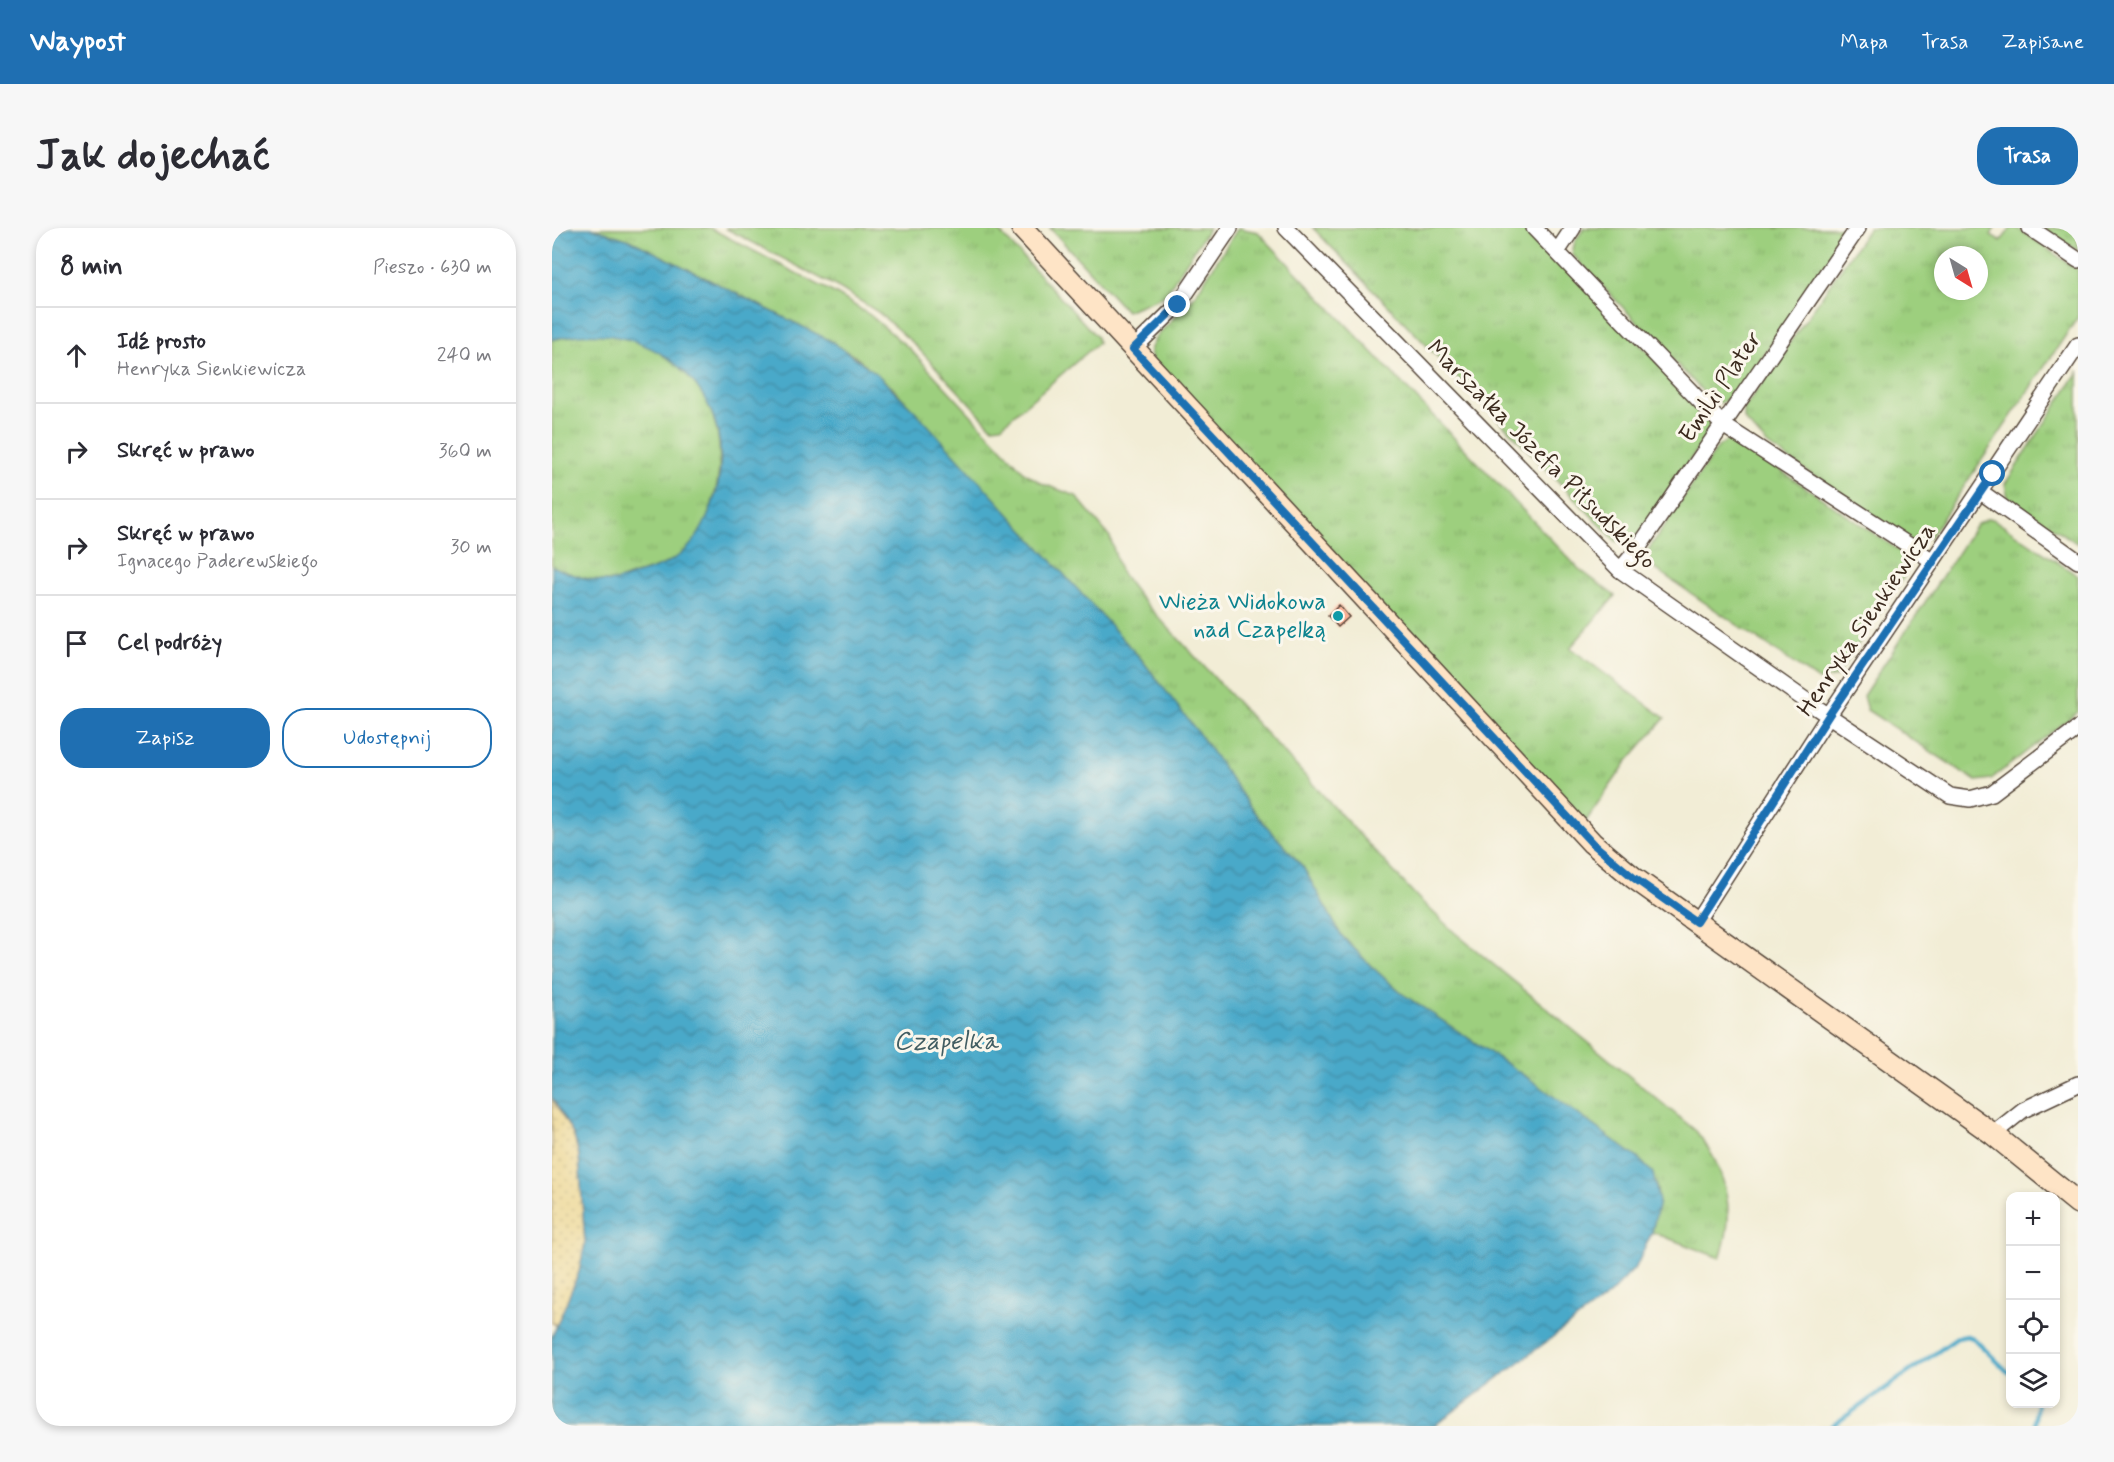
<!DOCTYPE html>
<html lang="pl">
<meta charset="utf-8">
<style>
:root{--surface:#fff;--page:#f7f7f7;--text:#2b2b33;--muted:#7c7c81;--line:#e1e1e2;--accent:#1f6fb2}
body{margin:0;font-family:Mynerve,sans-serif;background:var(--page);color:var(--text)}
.controls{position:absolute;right:18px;bottom:18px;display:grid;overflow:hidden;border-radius:12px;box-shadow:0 3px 9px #0003}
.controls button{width:54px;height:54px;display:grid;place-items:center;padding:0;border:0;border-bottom:2px solid var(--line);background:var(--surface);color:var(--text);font:30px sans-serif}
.compass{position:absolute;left:1382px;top:18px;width:54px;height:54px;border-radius:50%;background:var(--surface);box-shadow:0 3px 9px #0003;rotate:143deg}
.stop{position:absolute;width:18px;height:18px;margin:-14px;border:4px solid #1f6fb2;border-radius:50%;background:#fff}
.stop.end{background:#1f6fb2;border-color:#fff;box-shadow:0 2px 6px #0008}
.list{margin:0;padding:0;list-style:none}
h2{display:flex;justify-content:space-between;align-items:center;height:78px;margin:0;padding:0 24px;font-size:26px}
h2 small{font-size:20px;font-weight:400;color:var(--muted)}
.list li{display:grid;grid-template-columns:39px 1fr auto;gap:18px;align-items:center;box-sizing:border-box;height:96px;padding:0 24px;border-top:2px solid var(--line)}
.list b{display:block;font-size:22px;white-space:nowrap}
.list p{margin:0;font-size:20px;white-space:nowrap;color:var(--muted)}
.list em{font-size:20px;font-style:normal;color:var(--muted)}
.actions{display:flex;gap:12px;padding:18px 24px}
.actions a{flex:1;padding:14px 0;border:2px solid var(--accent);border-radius:24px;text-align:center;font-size:21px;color:var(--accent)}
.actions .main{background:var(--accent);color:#fff}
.icon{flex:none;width:33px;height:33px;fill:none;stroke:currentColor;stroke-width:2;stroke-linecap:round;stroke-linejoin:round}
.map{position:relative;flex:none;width:1526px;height:1198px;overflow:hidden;border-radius:24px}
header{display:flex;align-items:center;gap:36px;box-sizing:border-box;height:84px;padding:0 30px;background:var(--accent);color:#fff}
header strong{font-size:28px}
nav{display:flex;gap:33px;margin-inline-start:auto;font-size:21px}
.intro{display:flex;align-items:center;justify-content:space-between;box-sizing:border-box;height:144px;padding:0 36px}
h1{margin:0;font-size:42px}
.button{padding:15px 27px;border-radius:24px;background:var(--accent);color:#fff;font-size:21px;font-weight:700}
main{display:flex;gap:36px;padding:0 36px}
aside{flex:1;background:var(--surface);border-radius:24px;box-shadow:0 3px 9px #0003}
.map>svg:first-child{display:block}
.grass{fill:url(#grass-tufts);stroke:#6c7c4e;stroke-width:1.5;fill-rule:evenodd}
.sand{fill:url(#sand-dots);stroke:#94825e;stroke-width:1.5}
.water{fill:url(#water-waves);stroke:#426a74;stroke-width:1.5}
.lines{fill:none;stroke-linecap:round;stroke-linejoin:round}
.stream{stroke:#4aa9c9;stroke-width:4.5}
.building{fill:#fda98c}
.street-casing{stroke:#56473a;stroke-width:18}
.secondary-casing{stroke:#56473a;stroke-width:24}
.street{stroke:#fff;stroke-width:15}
.secondary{stroke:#fee4c6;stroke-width:21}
.route{stroke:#1f6fb2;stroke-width:8}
.culture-dot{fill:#0f9aa8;stroke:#fbf7ec;stroke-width:2}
.labels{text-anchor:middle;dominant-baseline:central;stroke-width:6;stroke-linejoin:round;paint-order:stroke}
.street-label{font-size:24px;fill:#3b2a1e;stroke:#fbf7ec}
.culture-label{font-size:24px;fill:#0d838f;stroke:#fbf7ec;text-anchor:end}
.water-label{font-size:26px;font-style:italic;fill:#415d62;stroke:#fbf7ec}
</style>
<header>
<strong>Waypost</strong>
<nav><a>Mapa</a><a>Trasa</a><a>Zapisane</a></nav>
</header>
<div class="intro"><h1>Jak dojechać</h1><a class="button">Trasa</a></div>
<main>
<aside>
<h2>8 min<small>Pieszo · 630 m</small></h2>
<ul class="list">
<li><svg class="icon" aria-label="ahead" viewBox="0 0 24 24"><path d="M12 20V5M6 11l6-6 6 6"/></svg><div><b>Idź prosto</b><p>Henryka Sienkiewicza</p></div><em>240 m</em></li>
<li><svg class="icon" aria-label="right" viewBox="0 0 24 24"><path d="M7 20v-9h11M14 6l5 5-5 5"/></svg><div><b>Skręć w prawo</b></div><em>360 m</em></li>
<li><svg class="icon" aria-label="right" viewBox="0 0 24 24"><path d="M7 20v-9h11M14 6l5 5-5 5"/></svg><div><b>Skręć w prawo</b><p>Ignacego Paderewskiego</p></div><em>30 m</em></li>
<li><svg class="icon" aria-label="arrive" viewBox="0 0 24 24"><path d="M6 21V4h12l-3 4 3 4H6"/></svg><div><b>Cel podróży</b></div></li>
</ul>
<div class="actions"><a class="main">Zapisz</a><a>Udostępnij</a></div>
</aside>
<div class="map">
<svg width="1526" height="1198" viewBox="0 0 1526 1198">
<defs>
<pattern id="grass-tufts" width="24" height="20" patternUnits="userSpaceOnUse" patternTransform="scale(1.5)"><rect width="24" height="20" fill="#9dcf7e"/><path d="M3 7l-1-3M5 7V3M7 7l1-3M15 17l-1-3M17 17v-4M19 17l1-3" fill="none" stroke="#88b26c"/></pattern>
<pattern id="sand-dots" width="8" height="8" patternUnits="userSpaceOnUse" patternTransform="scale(1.5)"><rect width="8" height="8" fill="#eeda9e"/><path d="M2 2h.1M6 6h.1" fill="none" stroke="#cdbb88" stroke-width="1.8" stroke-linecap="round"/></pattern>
<pattern id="water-waves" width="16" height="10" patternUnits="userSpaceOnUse" patternTransform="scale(1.5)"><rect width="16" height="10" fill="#4aa9c9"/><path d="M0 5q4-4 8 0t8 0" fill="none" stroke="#3f8aa3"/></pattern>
</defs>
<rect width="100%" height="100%" fill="#fbf7ec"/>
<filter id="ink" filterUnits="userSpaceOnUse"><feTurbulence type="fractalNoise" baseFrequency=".0167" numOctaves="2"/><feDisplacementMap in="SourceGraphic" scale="12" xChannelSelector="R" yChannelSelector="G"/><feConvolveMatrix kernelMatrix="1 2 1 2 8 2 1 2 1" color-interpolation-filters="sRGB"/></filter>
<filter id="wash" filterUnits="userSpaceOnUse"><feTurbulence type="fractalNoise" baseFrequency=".008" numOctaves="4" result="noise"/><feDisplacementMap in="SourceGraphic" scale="24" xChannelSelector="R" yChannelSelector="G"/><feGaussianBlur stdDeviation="1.35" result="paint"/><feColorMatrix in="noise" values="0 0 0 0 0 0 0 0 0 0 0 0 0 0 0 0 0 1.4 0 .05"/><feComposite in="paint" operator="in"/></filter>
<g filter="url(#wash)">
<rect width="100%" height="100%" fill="#f2edd6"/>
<path class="grass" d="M40 0H158L286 67 318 87 358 121 473 245 491 256 524 268 558 309 568 343 586 367 867 671 902 704 1144 903C1174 941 1185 984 1168 1030L1100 1004C1107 972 1112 956 1087 931L982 854 849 765 819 738 789 707 751 639 702 584 590 432 341 160 303 128 251 99 78 12Z
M173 0H444L545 109 546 115 449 198 440 199 362 116 326 84 289 61Z
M498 0H657L612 68 574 83Z
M686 0 706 4 1027 341 1063 368 1018 420 1113 490 1074 535 1032 596 600 132 598 122 604 109 642 69Z
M761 0H976L1158 189V203L1080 316 1064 313Z
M1032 0H1299L1185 166 1169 175 1159 172 1020 26 1023 13Z
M1317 0H1443L1439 7 1449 13 1459 0H1465L1526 42V89L1378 309H1363L1360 313 1216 217 1192 191V181ZM1391 27H1427V63H1391Z
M1491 0H1526V23Z
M33 105C62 106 95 112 119 131 167 168 178 226 158 282 155 292 151 307 143 315 128 332 105 340 83 346 76 348 69 352 62 353 42 355 17 346 0 338V112Z
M1526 144V316L1456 269 1453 256Z
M1177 211 1185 213 1352 326 1353 347 1284 449 1266 452 1102 340 1094 325 1166 219Z
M1434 291H1441L1526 348V484L1439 551 1424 553 1315 482 1311 468 1424 297Z"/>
<path class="sand" d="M0 870 22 908 27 927 33 1016 27 1044 6 1098 0 1095Z"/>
<path class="water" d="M17 0H40L78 12 279 113 323 144 365 185 590 432 651 511 702 584 751 639 789 707 819 738 849 765 982 854 1087 931 1101 945 1107 974 1100 1004 1084 1039 1057 1067 882 1198H0V1109L27 1044 33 1016 27 927 22 908 0 869V338C17 346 42 355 62 353 70 352 80 347 88 345 129 334 146 316 160 277 198 173 103 83 0 112V7Z"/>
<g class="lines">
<path class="stream" d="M1280 1198 1405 1110 1415 1108 1421 1110 1458 1146
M1482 1198 1485 1176"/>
</g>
<g id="blocks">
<path class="building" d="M787 377 797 389 786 399 776 388Z"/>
</g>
</g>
<g filter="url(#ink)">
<use href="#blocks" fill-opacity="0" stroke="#56473a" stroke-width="1.5"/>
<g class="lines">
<g class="street-casing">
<path id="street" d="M734 0 1068 342 1256 474 1398 568 1418 571 1440 565 1526 500
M982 0 1171 197 1381 333
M1478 0 1526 32
M1005 24 1021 0
M581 121 626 77 678 0
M1429 264 1526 333
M1068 342 1084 323 1306 0
M1144 694 1277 487 1526 117
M1441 906 1471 882 1526 856"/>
</g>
<g class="secondary-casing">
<path id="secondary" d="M470 0 1040 615 1082 650 1441 906 1526 975"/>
</g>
<use href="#street" class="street"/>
<use href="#secondary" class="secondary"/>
</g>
</g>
<g class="lines" filter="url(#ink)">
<path class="route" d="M626 77 581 121 1040 615 1082 650 1144 694 1277 487 1441 246"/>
</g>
<circle class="culture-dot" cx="786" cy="388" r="6"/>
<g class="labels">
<g class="street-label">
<text transform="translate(1169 159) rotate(-56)">Emilii Plater</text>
<text transform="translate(989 227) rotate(45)">Marszałka Józefa Piłsudskiego</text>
<text transform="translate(1315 392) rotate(-56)">Henryka Sienkiewicza</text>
</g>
<g class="culture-label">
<text x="774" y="374">Wieża Widokowa<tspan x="774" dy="28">nad Czapelką</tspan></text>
</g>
<g class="water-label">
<text x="394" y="814">Czapelka</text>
</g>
</g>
</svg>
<div class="controls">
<button>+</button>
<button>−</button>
<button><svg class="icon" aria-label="locate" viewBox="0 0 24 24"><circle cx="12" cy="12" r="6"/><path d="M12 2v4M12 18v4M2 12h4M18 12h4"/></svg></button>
<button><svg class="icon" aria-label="layers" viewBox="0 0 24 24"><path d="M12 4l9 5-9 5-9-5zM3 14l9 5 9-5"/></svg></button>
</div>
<svg class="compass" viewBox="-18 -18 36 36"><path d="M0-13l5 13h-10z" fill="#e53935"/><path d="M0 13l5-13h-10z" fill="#7c7c81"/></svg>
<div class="stop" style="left:1441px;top:246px"></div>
<div class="stop end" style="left:626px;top:77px"></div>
</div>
</main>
